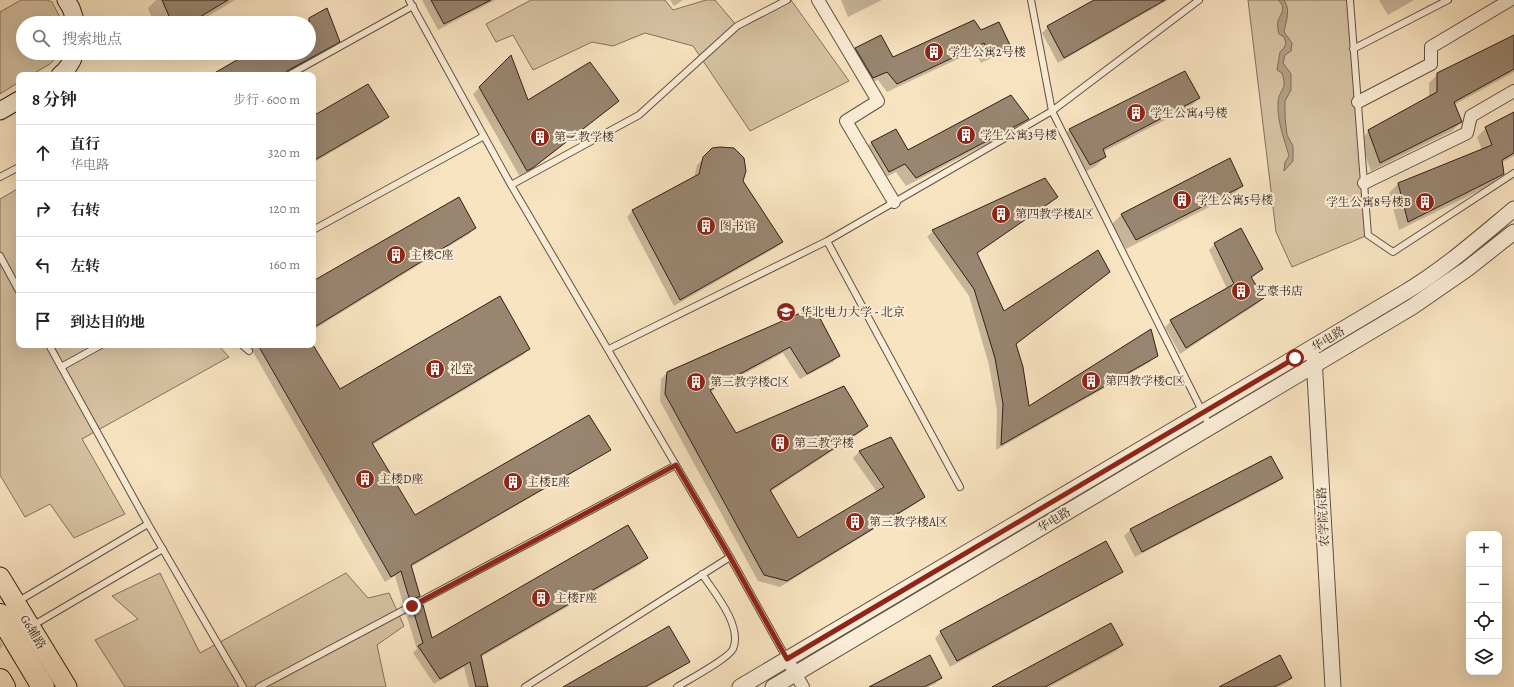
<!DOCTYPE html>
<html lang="zh">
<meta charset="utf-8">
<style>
:root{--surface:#fff;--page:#f6f6f6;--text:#222;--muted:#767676;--line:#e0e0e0}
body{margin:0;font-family:Alegreya,"Noto Serif SC",serif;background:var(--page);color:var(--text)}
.controls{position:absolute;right:12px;bottom:12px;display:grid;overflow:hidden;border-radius:8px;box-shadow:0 4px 16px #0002}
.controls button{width:36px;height:36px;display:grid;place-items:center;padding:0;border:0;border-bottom:1px solid var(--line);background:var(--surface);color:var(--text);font:20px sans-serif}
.stop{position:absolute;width:12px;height:12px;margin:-9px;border:3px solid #8f2418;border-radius:50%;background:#fff}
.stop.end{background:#8f2418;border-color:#fff;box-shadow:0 1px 4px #0008}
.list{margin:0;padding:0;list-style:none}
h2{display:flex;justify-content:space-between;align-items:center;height:52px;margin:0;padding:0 16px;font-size:17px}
h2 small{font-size:13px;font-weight:400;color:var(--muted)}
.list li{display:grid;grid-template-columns:26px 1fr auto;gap:12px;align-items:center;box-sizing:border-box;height:56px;padding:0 16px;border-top:1px solid var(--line)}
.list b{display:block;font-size:15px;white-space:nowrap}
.list p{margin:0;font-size:13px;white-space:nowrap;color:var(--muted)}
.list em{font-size:13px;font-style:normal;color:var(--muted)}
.icon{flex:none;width:22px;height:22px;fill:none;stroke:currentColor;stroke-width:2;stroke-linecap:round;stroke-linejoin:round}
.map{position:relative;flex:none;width:1514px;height:687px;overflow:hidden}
.search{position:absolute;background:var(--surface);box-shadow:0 4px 16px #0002;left:16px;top:16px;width:300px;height:44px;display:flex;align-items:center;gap:10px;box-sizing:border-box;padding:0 14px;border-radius:22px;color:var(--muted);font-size:15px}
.panel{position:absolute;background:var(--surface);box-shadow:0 4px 16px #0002;left:16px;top:72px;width:300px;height:276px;border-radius:8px}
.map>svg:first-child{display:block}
.green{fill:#d7c3a4;stroke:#84715e}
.water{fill:#b5a188;stroke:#806d5c}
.shadow{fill:#0003}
.building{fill:#998570;stroke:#301f19}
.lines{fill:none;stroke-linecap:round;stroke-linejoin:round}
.service-casing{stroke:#625043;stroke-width:8}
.minor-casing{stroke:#625043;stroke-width:14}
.tertiary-casing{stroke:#625043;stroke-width:17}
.secondary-casing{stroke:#301f19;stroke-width:19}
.primary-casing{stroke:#301f19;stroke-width:21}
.motorway-casing{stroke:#301f19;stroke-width:24}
.service{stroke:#fbedd7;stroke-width:6}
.minor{stroke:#fbedd7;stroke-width:12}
.tertiary{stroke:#fbedd7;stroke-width:15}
.secondary{stroke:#fbedd7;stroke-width:17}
.primary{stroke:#f9e4c1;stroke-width:19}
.motorway{stroke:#f9e4c1;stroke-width:22}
.route{stroke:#8f2418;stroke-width:5}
.labels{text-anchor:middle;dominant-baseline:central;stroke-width:4;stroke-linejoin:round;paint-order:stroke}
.poi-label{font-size:12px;fill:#301f19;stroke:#fbedd7;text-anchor:start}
.street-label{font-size:12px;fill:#301f19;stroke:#fbedd7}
</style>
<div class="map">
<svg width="1514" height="687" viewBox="0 0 1514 687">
<rect width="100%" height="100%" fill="#f9e4c1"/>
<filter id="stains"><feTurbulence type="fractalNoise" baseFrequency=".005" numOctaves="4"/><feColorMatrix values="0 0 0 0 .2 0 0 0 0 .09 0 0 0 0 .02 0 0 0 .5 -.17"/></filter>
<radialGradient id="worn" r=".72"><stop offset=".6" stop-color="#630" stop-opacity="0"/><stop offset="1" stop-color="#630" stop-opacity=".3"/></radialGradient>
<path class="green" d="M21 0H47L52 2 63 23H23V53H61L50 64 31 75H19V82L0 94V12Z
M531 0H665L673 10 706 0H715L737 26 788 0H791L849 81 750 131 693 46 645 33 613 46 592 42 533 70 513 35 496 42 486 24Z
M1248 0H1349L1368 235 1292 267 1276 232Z
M19 188V345H218L229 357 82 439 125 514 74 538 50 504 25 517 0 475V199Z
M160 573 200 653 346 573 368 598 389 593 404 626 377 645 386 687H125L95 640 138 619 112 596Z"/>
<path class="water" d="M1278 0H1284C1291 11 1286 20 1284 32L1292 43 1291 51 1285 55 1283 63 1291 74V90L1285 101V117L1287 135 1293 146V161L1284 171 1285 162 1289 156C1284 138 1277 121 1278 103 1279 88 1288 91 1282 73L1277 70 1280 52 1284 48 1286 43 1284 37 1279 34C1278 30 1277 25 1278 21 1281 13 1287 8 1278 0Z"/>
<path class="shadow" d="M156 0H235L197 23H154L148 8Z
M422 0H495L438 30Z
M670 0H683L674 6Z
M841 0H882L848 17Z
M1096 0H1168L1058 63 1042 33 1048 27Z
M1379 0H1414L1388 15Z
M326 10 339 41 326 54 288 75H213L251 53H309V23H303Z
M981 31 1009 45 1000 54 981 63 975 51 887 92 878 80 864 86 847 58 856 49 893 59Z
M1514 36V72L1454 105 1461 122 1452 131 1371 171 1360 140 1369 131 1429 98V83L1438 74Z
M511 57 527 102 611 107 527 173 520 177 473 94Z
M1199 98 1190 107 1103 152 1105 157 1096 166 1081 174 1061 138 1070 129Z
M1514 113V156L1501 163 1503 174 1489 186 1399 230 1389 193 1398 184 1482 150 1477 137 1486 128Z
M313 117H387L381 123 313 163Z
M1027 119 1018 128 906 186 896 172 880 180 862 152 871 143 895 130 908 151Z
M706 156 742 181 781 242 775 248 674 306 627 217 633 210 694 178 697 165Z
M1229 159 1242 186 1233 195 1126 249 1112 224 1121 215Z
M1045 179 1056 197 1050 203 976 254 1004 313 1109 272 1102 278 1015 345 1029 408 1156 355 1150 362 996 450 997 411 989 365 969 296 927 237 933 231Z
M475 228 469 234 313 330V282Z
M1215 244 1262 269 1251 279 1263 298 1257 304 1180 354 1165 327 1171 321 1227 289 1209 250Z
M814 309 839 356 833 362 800 379 783 353 710 392 736 434 867 426 861 432 770 492 798 539 877 492 853 458 859 452 891 439 924 497 917 503 780 587 758 581 660 401 661 379 668 372Z
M249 345H312L339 390 529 349 523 355 372 445 415 516 609 449 603 455 411 567 419 596 413 602 404 607 395 576 385 582Z
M1270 457 1282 478 1275 484 1135 557 1124 536 1130 530Z
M647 558 641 564 481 657 487 687H469L464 667 434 684 413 653 417 649 407 617 413 611 432 639Z
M1121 571 1115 577 950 667 935 638 941 632Z
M0 641 3 646 0 649Z
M1122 645 1116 651 1049 687H994Z
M688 661 682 667 648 687H565Z
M941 678 935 684 928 687H871Z
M1291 678 1285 684 1278 687H1222Z"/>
<path class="building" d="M162 0H228L190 23H172Z
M431 0H491L444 24Z
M1094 0H1165L1064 58 1047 26Z
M327 8 340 42 287 71 285 75H211L249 53H309V18Z
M974 20 981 30 999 22 1010 45 990 55 984 43 897 84 887 72 873 78 855 48 881 35 893 57Z
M1514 35V69L1454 102 1462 122 1380 163 1368 130 1437 92V73Z
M511 55 528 100 590 62 619 101 534 167 527 171 479 87Z
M1185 71 1200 98 1103 149 1106 157 1090 165 1069 129Z
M368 84 389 117 313 161V116Z
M1011 95 1029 119 916 178 905 164 889 172 871 142 896 129 908 150Z
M1514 112V153L1502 160 1504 174 1408 222 1398 183 1492 145 1485 127Z
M720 147 734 148 744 158 746 171 743 181 783 242 680 300 632 210 699 174 703 157 712 148Z
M1230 158 1243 186 1136 240 1121 214Z
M1045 178 1058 197 977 253 1004 311 1098 250 1110 272 1016 344 1023 367 1029 406 1151 329 1158 356 1001 445 1003 404 995 358 974 289 932 230Z
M459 197 476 228 313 328V281Z
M1241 228 1263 269 1251 277 1264 298 1186 348 1170 320 1234 284 1214 243Z
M500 296 530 349 372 443 415 515 589 415 611 450 411 565 420 596 410 601 401 571 391 577 258 345H313L340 389Z
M814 307 840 356 807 374 790 347 710 390 736 433 844 386 868 426 770 490 798 538 884 487 859 451 891 437 925 497 787 581 764 575 665 394 667 372Z
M1271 456 1283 478 1142 552 1130 529Z
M628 525 648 558 481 655 488 687H476L470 662 440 679 418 646 423 643 413 610 423 605 432 638Z
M1106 541 1123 572 957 661 940 631Z
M1111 623 1123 645 1045 687H992Z
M669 626 690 662 645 687H563Z
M930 655 942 678 924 687H869Z
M1280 655 1292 678 1274 687H1219Z"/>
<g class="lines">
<g class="service-casing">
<path id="service" d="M409 0 511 185 730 557 787 659
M1031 0 1052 111 1210 427
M1350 0 1368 235 1393 252 1514 173
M1353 49 1448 0
M289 75 413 6
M0 177 19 167
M511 185 639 115 737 26 787 0
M313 230 484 136
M827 241 960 487
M0 256 19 291
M49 345 148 524 243 687
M242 345 249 351
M609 349 827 241 1052 111 1199 0
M61 367 101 345
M17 602 148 524
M32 626 163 549
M259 687 676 465
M525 687 730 557
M677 687C688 680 728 659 733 649 743 626 714 592 702 574"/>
</g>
<g class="minor-casing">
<path id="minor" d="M818 0 878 101 846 121 894 202
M1358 102 1431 64V47L1510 0
M1364 183 1467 133 1471 116 1514 91
M787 659 803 687"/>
</g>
<g class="tertiary-casing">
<path id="tertiary" d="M1314 358 1333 687
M740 687 1404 293C1444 269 1478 239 1514 209
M773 687 1412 307 1467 269 1514 232"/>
</g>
<g class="secondary-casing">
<path id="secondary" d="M66 0 71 8 76 23
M60 75C68 69 72 62 75 53
M0 111 19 100"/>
</g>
<g class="primary-casing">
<path id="primary" d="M0 577 67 687"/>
</g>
<g class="motorway-casing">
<path id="motorway" d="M0 615 43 687
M0 680 4 687"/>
</g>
<use href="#service" class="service"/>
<use href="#minor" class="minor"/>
<use href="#tertiary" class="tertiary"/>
<use href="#secondary" class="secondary"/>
<use href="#primary" class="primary"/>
<use href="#motorway" class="motorway"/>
</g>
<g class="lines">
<path class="route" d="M412 606 676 465 730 557 787 659 1295 358"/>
</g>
<defs>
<g id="building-disc" transform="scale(1)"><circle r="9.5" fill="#8f2418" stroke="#fbedd7"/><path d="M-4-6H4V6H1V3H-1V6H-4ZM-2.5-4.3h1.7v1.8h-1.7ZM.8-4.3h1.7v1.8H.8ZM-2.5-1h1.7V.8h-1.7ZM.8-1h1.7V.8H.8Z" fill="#fff"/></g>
<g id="university-disc" transform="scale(1)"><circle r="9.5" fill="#8f2418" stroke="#fbedd7"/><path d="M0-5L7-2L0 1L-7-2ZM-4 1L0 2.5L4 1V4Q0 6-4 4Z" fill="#fff"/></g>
</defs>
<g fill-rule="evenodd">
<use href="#building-disc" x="934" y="52"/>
<use href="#building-disc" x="1136" y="113"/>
<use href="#building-disc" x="966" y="135"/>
<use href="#building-disc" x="540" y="137"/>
<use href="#building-disc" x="1182" y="200"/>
<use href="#building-disc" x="1425" y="202"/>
<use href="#building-disc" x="1001" y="214"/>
<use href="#building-disc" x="706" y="226"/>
<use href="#building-disc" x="396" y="255"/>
<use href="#building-disc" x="1241" y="291"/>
<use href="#university-disc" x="786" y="312"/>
<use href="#building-disc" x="435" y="369"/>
<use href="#building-disc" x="1091" y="381"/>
<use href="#building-disc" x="696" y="382"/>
<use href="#building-disc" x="780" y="443"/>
<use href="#building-disc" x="365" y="479"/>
<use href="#building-disc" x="513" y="482"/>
<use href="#building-disc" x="855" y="522"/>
<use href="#building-disc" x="541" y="598"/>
</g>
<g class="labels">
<g class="poi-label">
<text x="948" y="52">学生公寓2号楼</text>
<text x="1150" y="113">学生公寓4号楼</text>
<text x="980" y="135">学生公寓3号楼</text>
<text x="554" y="137">第二教学楼</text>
<text x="1196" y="200">学生公寓5号楼</text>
<text x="1411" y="202" text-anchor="end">学生公寓8号楼B</text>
<text x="1015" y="214">第四教学楼A区</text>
<text x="720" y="226">图书馆</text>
<text x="410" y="255">主楼C座</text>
<text x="1255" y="291">艺豪书店</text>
<text x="800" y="312">华北电力大学 - 北京</text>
<text x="449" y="369">礼堂</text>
<text x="1105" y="381">第四教学楼C区</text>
<text x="710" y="382">第三教学楼C区</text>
<text x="794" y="443">第三教学楼</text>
<text x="379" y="479">主楼D座</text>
<text x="527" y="482">主楼E座</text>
<text x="869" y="522">第三教学楼A区</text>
<text x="555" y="598">主楼F座</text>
</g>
<g class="street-label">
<text transform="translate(1328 339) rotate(-31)">华电路</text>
<text transform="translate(1323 517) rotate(-93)">农学院东路</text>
<text transform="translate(1054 520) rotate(-31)">华电路</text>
<text transform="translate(33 632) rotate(59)">G6辅路</text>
</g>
</g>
<rect width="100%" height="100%" filter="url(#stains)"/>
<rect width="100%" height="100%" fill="url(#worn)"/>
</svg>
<div class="controls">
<button>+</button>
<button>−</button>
<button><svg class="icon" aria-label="locate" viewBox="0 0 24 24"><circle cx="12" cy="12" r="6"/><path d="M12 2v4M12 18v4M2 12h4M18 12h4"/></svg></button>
<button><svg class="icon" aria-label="layers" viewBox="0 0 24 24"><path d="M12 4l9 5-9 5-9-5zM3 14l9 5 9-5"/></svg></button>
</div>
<div class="stop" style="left:1295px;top:358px"></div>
<div class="stop end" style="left:412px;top:606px"></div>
<div class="search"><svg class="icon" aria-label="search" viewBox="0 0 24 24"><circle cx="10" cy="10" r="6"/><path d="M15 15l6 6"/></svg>搜索地点</div>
<section class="panel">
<h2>8 分钟<small>步行 · 600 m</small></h2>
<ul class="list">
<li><svg class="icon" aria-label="ahead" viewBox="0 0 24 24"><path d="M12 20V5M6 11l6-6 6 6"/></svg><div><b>直行</b><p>华电路</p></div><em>320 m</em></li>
<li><svg class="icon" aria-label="right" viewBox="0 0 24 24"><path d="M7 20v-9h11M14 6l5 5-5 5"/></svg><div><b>右转</b></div><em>120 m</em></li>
<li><svg class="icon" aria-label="left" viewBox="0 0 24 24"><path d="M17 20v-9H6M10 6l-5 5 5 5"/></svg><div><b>左转</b></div><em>160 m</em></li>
<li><svg class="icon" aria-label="arrive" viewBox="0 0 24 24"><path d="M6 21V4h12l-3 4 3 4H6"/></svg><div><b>到达目的地</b></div></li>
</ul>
</section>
</div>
